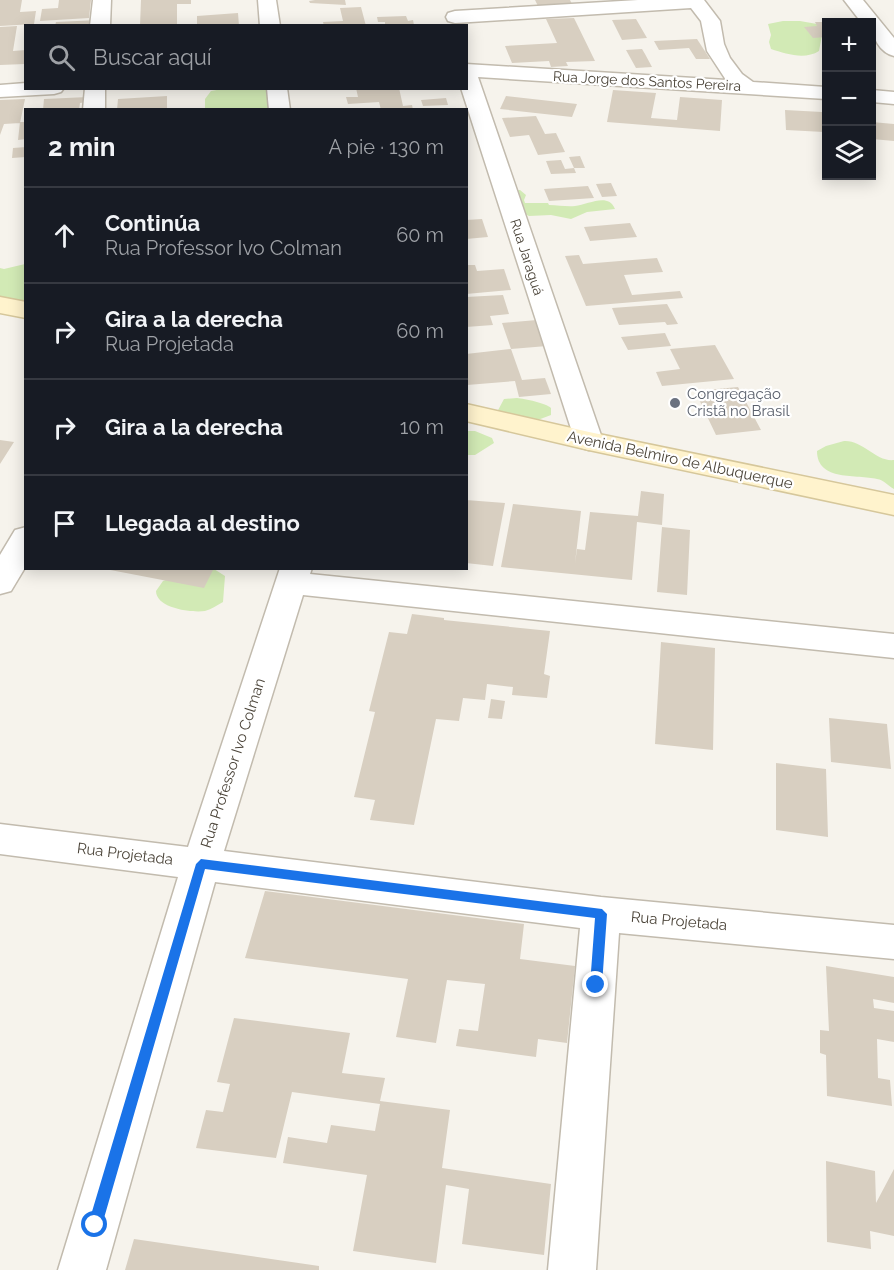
<!DOCTYPE html>
<html lang="es">
<meta charset="utf-8">
<style>
:root{--surface:#171b24;--page:#20242c;--text:#f1f3f6;--muted:#9ea1a6;--line:#363941}
body{margin:0;font-family:Raleway,sans-serif;background:var(--page);color:var(--text)}
.controls{position:absolute;right:18px;top:18px;display:grid;overflow:hidden;border-radius:0px;box-shadow:0 3px 15px #0003}
.controls button{width:54px;height:54px;display:grid;place-items:center;padding:0;border:0;border-bottom:2px solid var(--line);background:var(--surface);color:var(--text);font:30px sans-serif}
.stop{position:absolute;width:18px;height:18px;margin:-14px;border:4px solid #1a73e8;border-radius:50%;background:#fff}
.stop.end{background:#1a73e8;border-color:#fff;box-shadow:0 2px 6px #0008}
.list{margin:0;padding:0;list-style:none}
h2{display:flex;justify-content:space-between;align-items:center;height:78px;margin:0;padding:0 24px;font-size:26px}
h2 small{font-size:20px;font-weight:400;color:var(--muted)}
.list li{display:grid;grid-template-columns:39px 1fr auto;gap:18px;align-items:center;box-sizing:border-box;height:96px;padding:0 24px;border-top:2px solid var(--line)}
.list b{display:block;font-size:22px;white-space:nowrap}
.list p{margin:0;font-size:20px;white-space:nowrap;color:var(--muted)}
.list em{font-size:20px;font-style:normal;color:var(--muted)}
.icon{flex:none;width:33px;height:33px;fill:none;stroke:currentColor;stroke-width:2;stroke-linecap:round;stroke-linejoin:round}
.map{position:relative;flex:none;width:894px;height:1270px;overflow:hidden}
.search{position:absolute;background:var(--surface);box-shadow:0 3px 15px #0003;left:24px;top:24px;width:444px;height:66px;display:flex;align-items:center;gap:15px;box-sizing:border-box;padding:0 21px;border-radius:0px;color:var(--muted);font-size:22px}
.panel{position:absolute;background:var(--surface);box-shadow:0 3px 15px #0003;left:24px;top:108px;width:444px;height:462px;border-radius:0px}
.map>svg:first-child{display:block}
.green{fill:#d2eab5}
.building{fill:#d8cfc1}
.lines{fill:none;stroke-linecap:round;stroke-linejoin:round}
.minor-casing{stroke:#c2bbae;stroke-width:3}
.secondary-casing{stroke:#d6c79b;stroke-width:3}
.minor{fill:#fff;fill-rule:evenodd}
.secondary{fill:#fff3cd;fill-rule:evenodd}
.route{fill:#1a73e8}
.worship-dot{fill:#6b7280;stroke:#fff;stroke-width:2}
.labels{text-anchor:middle;dominant-baseline:central;stroke-width:4.5;stroke-linejoin:round;paint-order:stroke}
.far-street-label{font-size:14px;fill:#4b4439;stroke:#fff}
.worship-label{font-size:15px;fill:#5b616d;stroke:#fff;text-anchor:start}
.street-label{font-size:15px;fill:#4b4439;stroke:#fff}
</style>
<div class="map">
<svg width="894" height="1270" viewBox="0 0 894 1270">
<rect width="100%" height="100%" fill="#f6f3ec"/>
<path class="green" d="M783 21H800L817 24 822 35 819 51C805 60 786 54 771 49L769 42 771 35 768 24Z
M228 88 268 89 272 109 205 108V99L211 91Z
M520 190 526 195 524 200 525 203H548L549 205C558 205 567 207 575 206 588 205 608 192 615 209L587 212 571 219 551 215 529 216 525 214 509 191Z
M25 264V305L0 299V268L4 269Z
M517 398C525 399 546 403 551 408V415L535 421 496 414 504 399Z
M466 431H475L492 438 494 443 475 455H467Z
M844 441C863 440 876 462 894 460V489C888 486 884 480 877 479 858 474 817 482 817 451L826 446Z
M196 569H214L225 576 223 602C217 605 212 609 205 611 191 613 156 608 156 591L163 581Z"/>
<path class="building" d="M0 0H22L20 12 36 11 34 24 0 26Z
M59 0H91L89 18 40 21 42 9 58 8Z
M141 0H191V4H177V26H140Z
M315 0H345L346 5 310 3 309 1Z
M535 0H570L572 4 538 6Z
M361 7 366 26H324L323 22 343 21 340 8Z
M238 13 239 26H197V16Z
M406 16 408 21 413 20 414 25 385 26V22H378L377 17Z
M574 18 595 61 566 62 568 66 551 67 549 61 512 63 505 46 557 43 546 19Z
M636 19 647 38 622 40 612 20Z
M98 20 97 26H55L56 22Z
M815 22H826V37L813 38 804 27 817 26Z
M17 26 13 51 26 50 25 64 0 65V27Z
M697 39 710 59H696L689 48 659 50 654 41Z
M642 49 645 54 652 67 636 68 626 50Z
M356 88H399L403 106 412 105 413 110H381L379 102 348 104 346 97H358Z
M613 90 656 93 651 118 677 120 680 97 722 100 720 131 607 122Z
M167 96V110H117L118 99Z
M506 96 577 104 572 117 500 109Z
M88 97 87 102 80 103 79 110H43L44 99Z
M446 98 448 105 423 106 421 100Z
M25 99 20 123 4 124 0 135V100Z
M785 110 822 112 824 132 786 130Z
M536 116 545 134 556 133 565 152 538 155 529 135 510 137 502 118Z
M20 122H26V139L18 140Z
M872 122 894 124V141L872 139Z
M26 147V157L12 158 13 148Z
M580 156 585 168H574L576 173 551 174 546 161 561 160 565 169 574 168 569 157Z
M611 183 617 196 602 197 596 184Z
M588 186 594 198 549 201 544 189Z
M482 219 488 237 466 239V220Z
M630 223 637 237 590 241 584 227Z
M579 255 583 264 657 258 663 272 624 275 632 295 680 291 683 298 586 306 565 256Z
M466 265H475L477 271 504 269 511 290 466 294Z
M503 295 509 314 490 316 493 325 466 327V297Z
M667 304 678 324 667 325 665 322 619 325 612 308Z
M537 320 547 346 511 349 522 380 545 378 551 394 519 397 515 381 467 385 466 354 511 349 502 323Z
M665 333 671 346 628 350 621 337Z
M715 345 734 379 662 386 656 372 680 369 670 349Z
M738 387 761 430 716 435 695 391Z
M0 440 14 442 0 464Z
M641 491 664 494 662 525 637 522 632 580 501 567 513 504 581 511 575 563 577 549 585 550 590 512 638 516Z
M466 500 505 503 493 566 466 563Z
M662 527 690 530 687 595 657 592Z
M100 568H214L204 588Z
M412 614 444 618V620L550 631 544 674 550 676 547 698 512 695 513 687 487 684 485 700 463 698 459 721 436 719 414 825 370 820 375 800 354 797 375 712 369 711 389 632 407 634Z
M661 642 715 648 713 750 655 744Z
M491 699 505 701 502 719 488 718Z
M829 718 887 724 891 769 831 762Z
M776 763 826 769 828 837 776 830Z
M265 891 524 924 520 959 575 966 567 1043 538 1039 536 1057 456 1046 459 1029 478 1031 485 984 447 980 436 1043 396 1037 408 979 245 958Z
M826 966 894 977V1003L873 999 874 1008 894 1011V1042L877 1039 878 1078 890 1080 892 1106 827 1096 826 1055 820 1053V1030L829 1031Z
M234 1018 350 1033 342 1073 385 1078 380 1101 450 1110 442 1168 551 1184 544 1255 462 1244 469 1189 446 1185 436 1263 353 1251 367 1175 283 1163 288 1137 327 1143 331 1125 375 1131 380 1104 292 1092 276 1158 196 1148 206 1110 223 1112 230 1084 217 1082Z
M826 1161 875 1171 876 1203 894 1169V1236L870 1231 871 1249 827 1242Z
M134 1239 319 1266V1270H125Z"/>
<g class="lines">
<g class="minor-casing">
<path id="minor" d="M93 0H111L110 26H90Z
M258 0H276L280 26H260Z
M638 0H704L720 21 724 44 730 58 742 74 753 82 826 87V99L478 77 603 441 599 447 589 450 579 447 575 441 461 88H466V64L726 80 707 51 701 21 691 8 455 23 448 21 446 17 448 13 455 11Z
M844 0H863L894 38V56C879 52 872 37 872 22H861Z
M26 83V88H64L61 92 54 94 0 97V85Z
M85 88H105V110H83Z
M267 88H287L290 110H269Z
M872 90 894 92V104L872 102Z
M26 527V566L11 591 0 594V555L15 530Z
M280 568H312L310 574 894 634V658L303 595 224 851 601 897 894 925V959L619 933 596 1270H548L580 928 215 882 106 1270H58L178 877 0 854V824L188 847Z"/>
</g>
<g class="secondary-casing">
<path id="secondary" d="M0 297 26 302V318L0 313Z
M466 404 589 432 894 495V515L589 450 466 421Z"/>
</g>
<use href="#minor" class="minor"/>
<use href="#secondary" class="secondary"/>
</g>
<path class="route" d="M201 859 602 909 607 914 602 985 596 990 590 985 595 918 205 869 102 1225 100 1230 95 1232 90 1230 88 1225 196 864Z"/>
<circle class="worship-dot" cx="675" cy="403" r="6"/>
<g class="labels">
<g class="far-street-label">
<text transform="translate(647 81) rotate(3)">Rua Jorge dos Santos Pereira</text>
<text transform="translate(527 257) rotate(72)">Rua Jaraguá</text>
</g>
<g class="worship-label">
<text x="687" y="394">Congregação<tspan x="687" dy="17">Cristã no Brasil</tspan></text>
</g>
<g class="street-label">
<text transform="translate(680 460) rotate(12)">Avenida Belmiro de Albuquerque</text>
<text transform="translate(233 763) rotate(-72)">Rua Professor Ivo Colman</text>
<text transform="translate(125 854) rotate(7)">Rua Projetada</text>
<text transform="translate(679 921) rotate(5)">Rua Projetada</text>
</g>
</g>
</svg>
<div class="controls">
<button>+</button>
<button>−</button>
<button><svg class="icon" aria-label="layers" viewBox="0 0 24 24"><path d="M12 4l9 5-9 5-9-5zM3 14l9 5 9-5"/></svg></button>
</div>
<div class="stop" style="left:95px;top:1225px"></div>
<div class="stop end" style="left:596px;top:985px"></div>
<div class="search"><svg class="icon" aria-label="search" viewBox="0 0 24 24"><circle cx="10" cy="10" r="6"/><path d="M15 15l6 6"/></svg>Buscar aquí</div>
<section class="panel">
<h2>2 min<small>A pie · 130 m</small></h2>
<ul class="list">
<li><svg class="icon" aria-label="ahead" viewBox="0 0 24 24"><path d="M12 20V5M6 11l6-6 6 6"/></svg><div><b>Continúa</b><p>Rua Professor Ivo Colman</p></div><em>60 m</em></li>
<li><svg class="icon" aria-label="right" viewBox="0 0 24 24"><path d="M7 20v-9h11M14 6l5 5-5 5"/></svg><div><b>Gira a la derecha</b><p>Rua Projetada</p></div><em>60 m</em></li>
<li><svg class="icon" aria-label="right" viewBox="0 0 24 24"><path d="M7 20v-9h11M14 6l5 5-5 5"/></svg><div><b>Gira a la derecha</b></div><em>10 m</em></li>
<li><svg class="icon" aria-label="arrive" viewBox="0 0 24 24"><path d="M6 21V4h12l-3 4 3 4H6"/></svg><div><b>Llegada al destino</b></div></li>
</ul>
</section>
</div>
